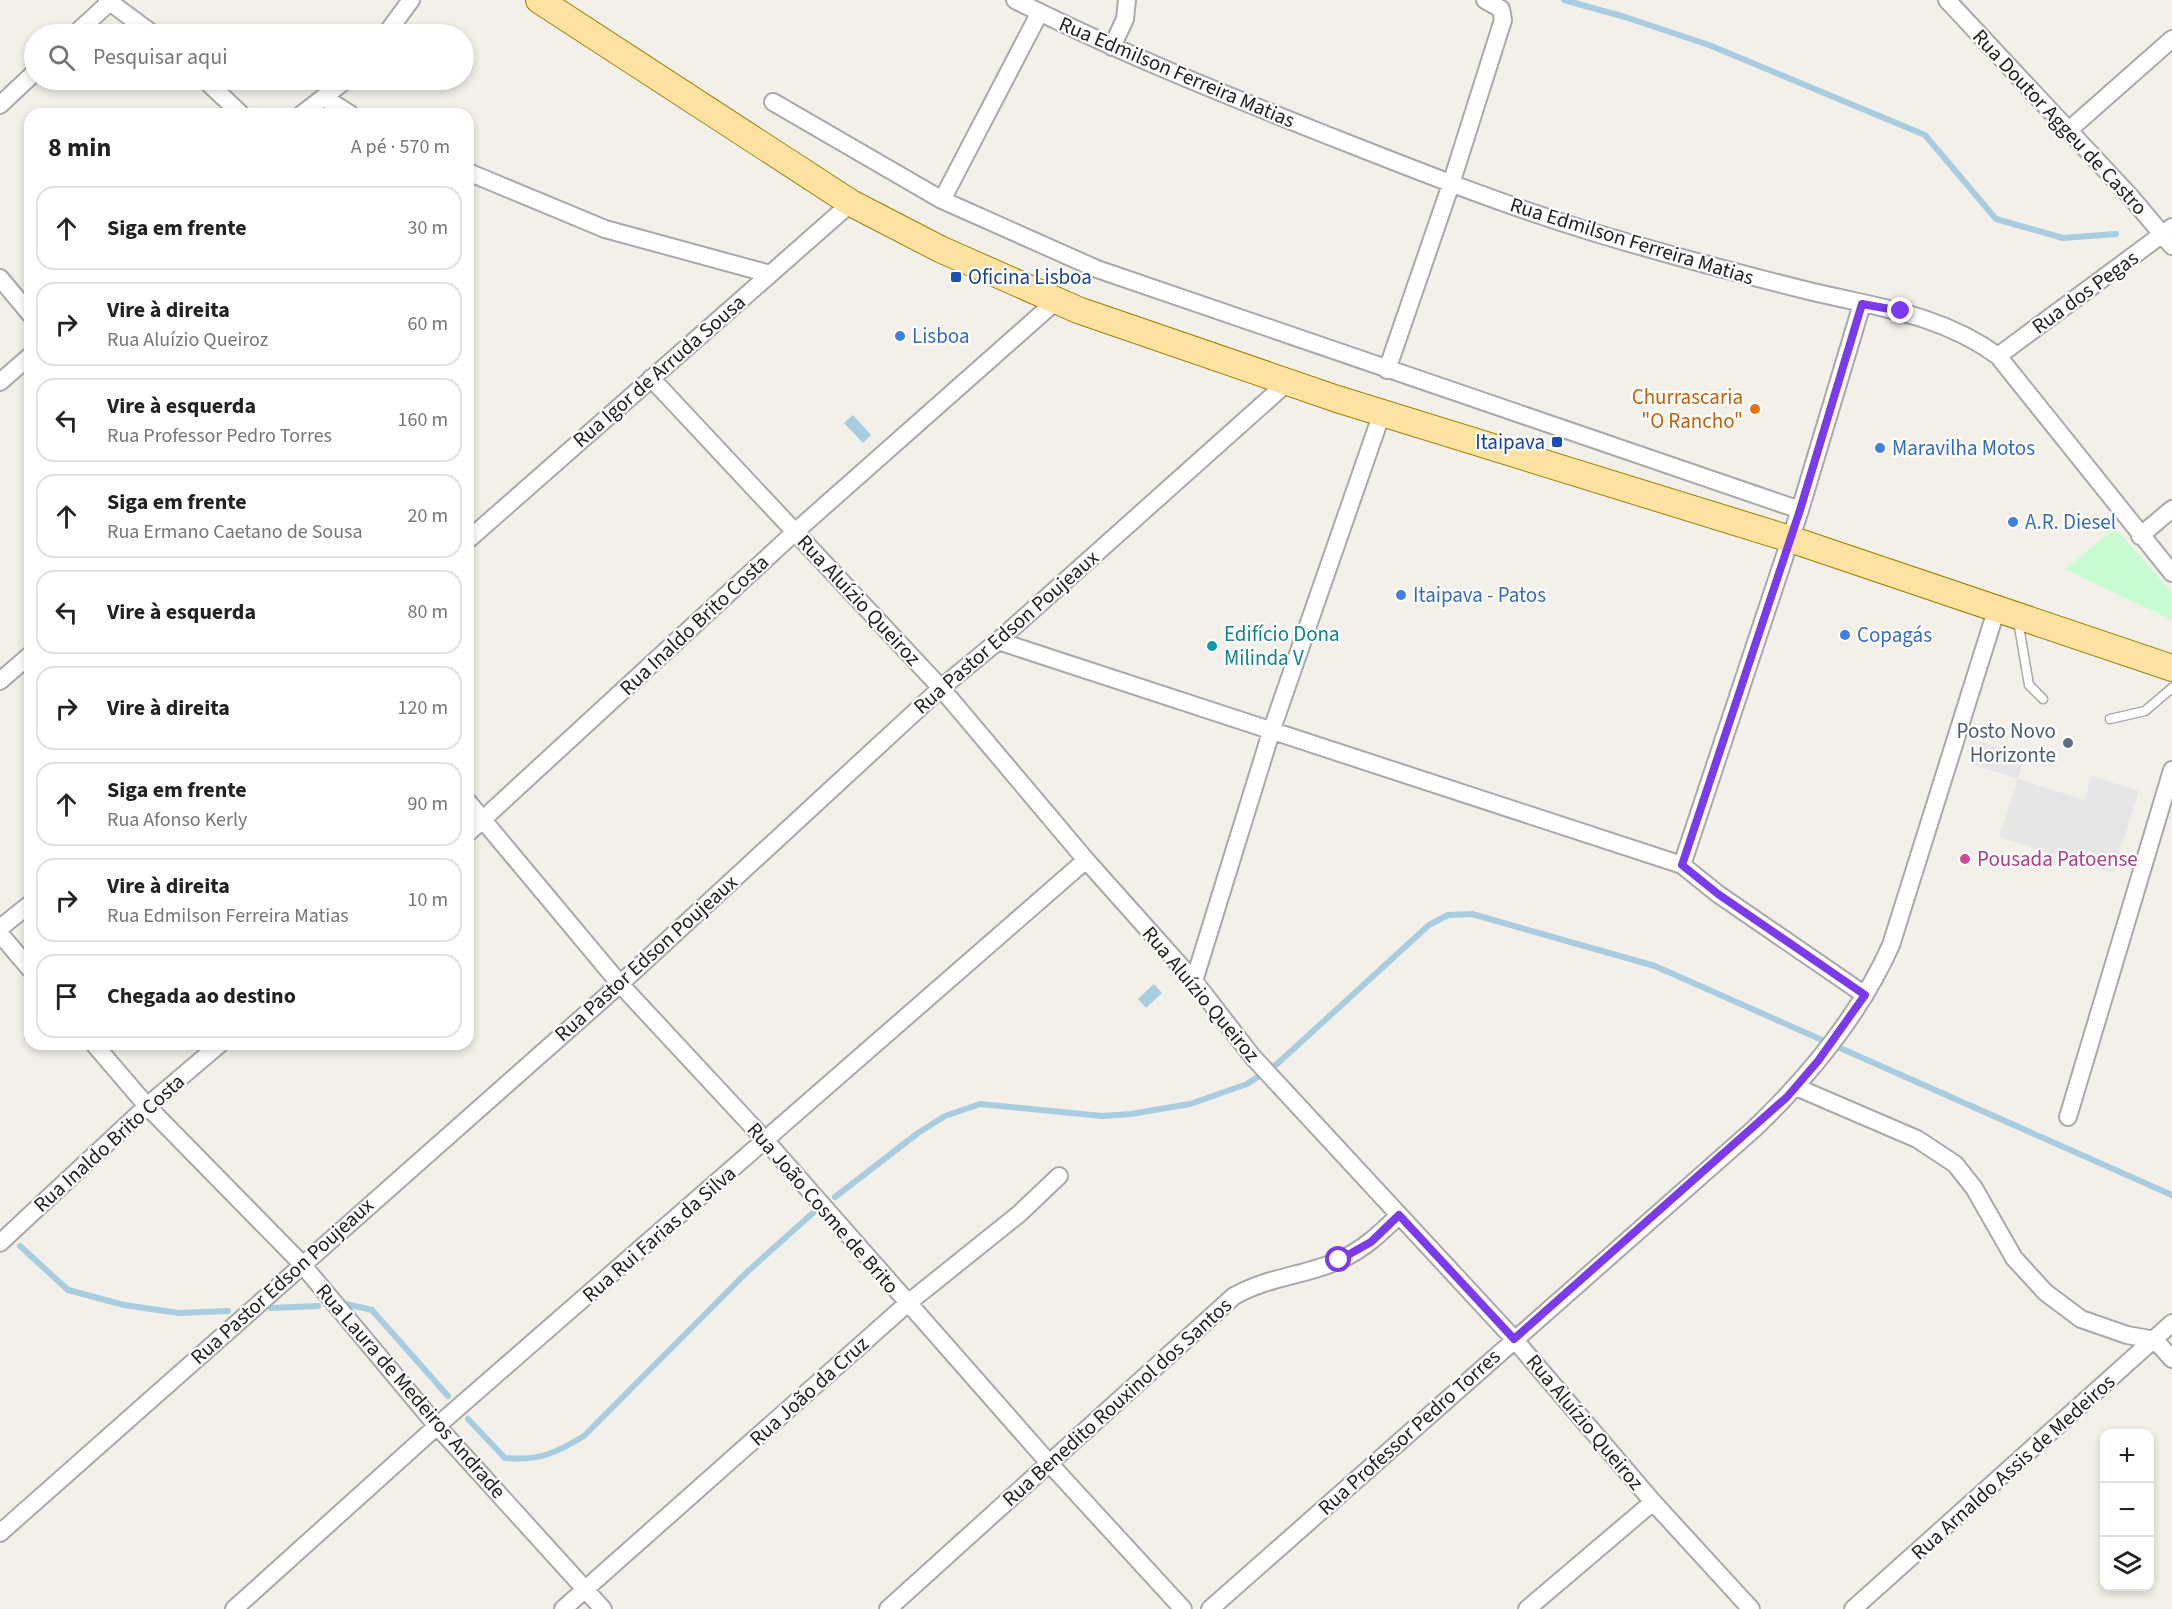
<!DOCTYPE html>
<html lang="pt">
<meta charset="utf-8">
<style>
:root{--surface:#fff;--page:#f6f6f6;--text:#222;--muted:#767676;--line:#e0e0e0}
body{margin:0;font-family:"Source Sans 3",sans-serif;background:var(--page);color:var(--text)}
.controls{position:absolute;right:18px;bottom:18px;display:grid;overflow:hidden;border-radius:12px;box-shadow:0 3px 9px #0003}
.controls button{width:54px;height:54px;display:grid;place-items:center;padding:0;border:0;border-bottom:2px solid var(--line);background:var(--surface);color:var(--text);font:30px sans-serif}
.stop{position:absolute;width:18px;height:18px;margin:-14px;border:4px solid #7c3aed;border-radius:50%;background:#fff}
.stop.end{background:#7c3aed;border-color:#fff;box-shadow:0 2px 6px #0008}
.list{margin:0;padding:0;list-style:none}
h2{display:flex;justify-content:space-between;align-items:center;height:78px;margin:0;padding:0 24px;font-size:26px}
h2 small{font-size:20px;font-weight:400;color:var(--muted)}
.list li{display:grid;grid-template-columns:39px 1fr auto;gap:18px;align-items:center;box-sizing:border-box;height:84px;margin:0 12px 12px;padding:0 12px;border:2px solid var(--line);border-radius:18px}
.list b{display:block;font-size:22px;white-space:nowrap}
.list p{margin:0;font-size:20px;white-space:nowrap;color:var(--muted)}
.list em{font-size:20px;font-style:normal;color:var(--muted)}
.icon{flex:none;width:33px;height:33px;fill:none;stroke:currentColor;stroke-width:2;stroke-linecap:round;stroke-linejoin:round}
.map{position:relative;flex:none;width:2172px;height:1609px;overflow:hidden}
.search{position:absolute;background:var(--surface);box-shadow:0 3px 9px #0003;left:24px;top:24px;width:450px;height:66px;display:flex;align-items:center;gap:15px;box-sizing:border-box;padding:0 21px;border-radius:33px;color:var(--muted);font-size:22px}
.panel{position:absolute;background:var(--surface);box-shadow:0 3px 9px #0003;left:24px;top:108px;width:450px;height:942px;border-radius:18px}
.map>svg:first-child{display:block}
.park{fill:#c7fbd1}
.parking{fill:#e6e6e6}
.water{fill:#a8cde0}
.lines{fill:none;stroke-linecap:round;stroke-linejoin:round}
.stream{stroke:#a8cde0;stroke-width:6}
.service-casing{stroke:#a9a9a9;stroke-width:11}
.minor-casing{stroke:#a9a9a9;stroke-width:20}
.primary-casing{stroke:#a07f00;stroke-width:28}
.service{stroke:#fff;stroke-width:8}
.minor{stroke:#fff;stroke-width:16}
.primary{stroke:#ffe2a1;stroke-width:26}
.route{stroke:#7c3aed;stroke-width:8}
.transit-dot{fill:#1a4fb4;stroke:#fff;stroke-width:2}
.shop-dot{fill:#3f7fe0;stroke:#fff;stroke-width:2}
.food-dot{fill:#e8710a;stroke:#fff;stroke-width:2}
.culture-dot{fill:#0f9aa8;stroke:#fff;stroke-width:2}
.service-dot{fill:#5c6f8a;stroke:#fff;stroke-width:2}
.hotel-dot{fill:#d1479c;stroke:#fff;stroke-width:2}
.labels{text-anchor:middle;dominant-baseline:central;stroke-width:4.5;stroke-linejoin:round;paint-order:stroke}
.street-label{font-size:21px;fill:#222;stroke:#fff}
.transit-label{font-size:21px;fill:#164399;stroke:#fff;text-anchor:start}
.shop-label{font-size:21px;fill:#366cbe;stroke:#fff;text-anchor:start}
.food-label{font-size:21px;fill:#c56008;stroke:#fff;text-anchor:end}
.culture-label{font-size:21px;fill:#0d838f;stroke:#fff;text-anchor:start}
.service-label{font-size:21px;fill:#4e5e75;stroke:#fff;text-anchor:end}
.hotel-label{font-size:21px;fill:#b23c85;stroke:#fff;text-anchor:start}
</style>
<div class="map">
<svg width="2172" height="1609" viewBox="0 0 2172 1609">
<rect width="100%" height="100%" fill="#f2f0e9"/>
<path class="park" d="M2115 528 2172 593V620L2065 569Z"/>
<path class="parking" d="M1980 741 2025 755 2018 779 2084 800 2092 776 2139 791 2113 873 1999 837 2018 779 1972 764Z"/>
<path class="water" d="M853 415 871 435 863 443 844 423Z
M1154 984 1162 993 1146 1008 1138 999Z"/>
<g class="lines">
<path class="stream" d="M1564 0 1625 17 1709 45 1925 135 1996 219 2063 238 2116 234
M835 1197 918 1133 945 1116 980 1104 1102 1116 1131 1114 1190 1104 1247 1084 1277 1064 1429 925 1448 915 1472 914 1655 966 2172 1195
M20 1246 68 1290 124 1305 179 1313 228 1311
M346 1304 372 1310 448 1396
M271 1308 318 1306
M468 1419 505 1458C539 1461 556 1453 584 1436L747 1272 815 1211"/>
<g class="service-casing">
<path id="service" d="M2018 621 2029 685 2043 699
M2110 719 2145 711 2172 688"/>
</g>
<g class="minor-casing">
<path id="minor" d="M107 0 153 34
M1015 0C1114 50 1216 91 1319 132 1413 169 1505 206 1602 235 1669 255 1737 273 1805 290 1874 307 1939 313 1998 356L2172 573
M1947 0 2130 196 2172 246
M75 34 112 0
M386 34 411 0
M1112 47 1125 19 1127 0
M205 80 241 114
M325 98 350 114
M773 102 942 200 1097 269 1800 510
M0 105 34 73
M302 114 346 80
M2070 129 2172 39
M468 172 605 229 770 274
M942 200 1040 12
M0 278 30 314
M1998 356 2172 227
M1387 370 1451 184 1503 20 1501 9 1485 0
M651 378 941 688 1086 860 1194 981 1252 1056 1514 1339 1653 1502 1751 1609
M0 382 30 356
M2140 536 2172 509
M468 540 851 203
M998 641 1682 865 1718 894 1865 995
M0 681 30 655
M468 802 620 984 766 1141 1049 1463 1183 1609
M468 833 795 532 1056 301
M1682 865 1800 510 1862 304
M0 928 30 904
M0 934 30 969
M1194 981 1272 729 1382 413
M94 1044 147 1106 301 1263 437 1426 603 1609
M1796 1087 1917 1139 1955 1164 1974 1188 2014 1258 2045 1292 2081 1319 2127 1335 2155 1340 2172 1359
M2068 1117 2172 770
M0 1243 147 1106 220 1044
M0 1533 620 984 941 688 998 641 1289 381
M234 1609 437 1426 1086 860
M563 1609 908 1303 1019 1214 1059 1176
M888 1609 1234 1296C1270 1276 1305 1276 1340 1260 1364 1249 1381 1233 1399 1215
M1210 1609 1755 1128C1810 1075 1860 1015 1891 945L1996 611
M1527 1609 1653 1502
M1853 1609 2172 1323"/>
</g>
<g class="primary-casing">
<path id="primary" d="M539 0 851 203 940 249 1078 310 1337 399 1790 539 2172 668"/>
</g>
<use href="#service" class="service"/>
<use href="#minor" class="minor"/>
<use href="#primary" class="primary"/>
</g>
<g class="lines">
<path class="route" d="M1339 1260 1371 1242 1399 1215 1514 1339 1787 1097 1818 1061 1865 995 1718 894 1682 865 1800 510 1862 304 1901 311"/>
</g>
<g class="transit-dot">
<rect x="950" y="271" width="12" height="12" rx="3"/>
<rect x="1551" y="436" width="12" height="12" rx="3"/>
</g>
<g class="shop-dot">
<circle cx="900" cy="336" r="6"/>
<circle cx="1880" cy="448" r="6"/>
<circle cx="2013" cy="522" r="6"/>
<circle cx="1401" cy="595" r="6"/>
<circle cx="1845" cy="635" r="6"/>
</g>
<circle class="food-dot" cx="1755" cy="409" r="6"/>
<circle class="culture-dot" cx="1212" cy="646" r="6"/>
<circle class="service-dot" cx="2068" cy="743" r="6"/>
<circle class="hotel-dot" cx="1965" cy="859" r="6"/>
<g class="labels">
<g class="street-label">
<text transform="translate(1177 72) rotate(23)">Rua Edmilson Ferreira Matias</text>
<text transform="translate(2060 122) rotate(47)">Rua Doutor Aggeu de Castro</text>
<text transform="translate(1632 241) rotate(17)">Rua Edmilson Ferreira Matias</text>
<text transform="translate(2085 292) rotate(-36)">Rua dos Pegas</text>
<text transform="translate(659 371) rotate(-41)">Rua Igor de Arruda Sousa</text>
<text transform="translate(859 600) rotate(47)">Rua Aluízio Queiroz</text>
<text transform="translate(694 625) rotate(-43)">Rua Inaldo Brito Costa</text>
<text transform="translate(1006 632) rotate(-41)">Rua Pastor Edson Poujeaux</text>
<text transform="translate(646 958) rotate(-42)">Rua Pastor Edson Poujeaux</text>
<text transform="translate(1201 994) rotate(50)">Rua Aluízio Queiroz</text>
<text transform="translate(109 1143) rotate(-42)">Rua Inaldo Brito Costa</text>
<text transform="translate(823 1208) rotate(49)">Rua João Cosme de Brito</text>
<text transform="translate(659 1234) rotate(-41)">Rua Rui Farias da Silva</text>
<text transform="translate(282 1281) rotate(-42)">Rua Pastor Edson Poujeaux</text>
<text transform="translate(411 1391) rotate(49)">Rua Laura de Medeiros Andrade</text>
<text transform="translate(809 1391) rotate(-42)">Rua João da Cruz</text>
<text transform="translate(1117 1402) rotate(-42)">Rua Benedito Rouxinol dos Santos</text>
<text transform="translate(1585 1422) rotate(50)">Rua Aluízio Queiroz</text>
<text transform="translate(1409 1432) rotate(-42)">Rua Professor Pedro Torres</text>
<text transform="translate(2013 1467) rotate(-42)">Rua Arnaldo Assis de Medeiros</text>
</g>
<g class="transit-label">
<text x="968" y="277">Oficina Lisboa</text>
<text x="1545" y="442" text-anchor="end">Itaipava</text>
</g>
<g class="shop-label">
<text x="912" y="336">Lisboa</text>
<text x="1892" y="448">Maravilha Motos</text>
<text x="2025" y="522">A.R. Diesel</text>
<text x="1413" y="595">Itaipava - Patos</text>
<text x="1857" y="635">Copagás</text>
</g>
<g class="food-label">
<text x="1743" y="397">Churrascaria<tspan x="1743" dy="24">"O Rancho"</tspan></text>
</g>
<g class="culture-label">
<text x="1224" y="634">Edifício Dona<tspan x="1224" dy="24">Milinda V</tspan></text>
</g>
<g class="service-label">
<text x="2056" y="731">Posto Novo<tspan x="2056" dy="24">Horizonte</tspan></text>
</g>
<g class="hotel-label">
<text x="1977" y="859">Pousada Patoense</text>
</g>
</g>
</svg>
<div class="controls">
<button>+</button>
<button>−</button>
<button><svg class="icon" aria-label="layers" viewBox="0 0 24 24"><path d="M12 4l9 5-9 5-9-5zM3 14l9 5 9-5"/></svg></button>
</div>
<div class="stop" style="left:1339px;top:1260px"></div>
<div class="stop end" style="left:1901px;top:311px"></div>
<div class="search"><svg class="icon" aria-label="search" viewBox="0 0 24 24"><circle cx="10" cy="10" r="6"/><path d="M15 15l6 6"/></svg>Pesquisar aqui</div>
<section class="panel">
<h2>8 min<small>A pé · 570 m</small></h2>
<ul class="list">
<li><svg class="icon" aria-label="ahead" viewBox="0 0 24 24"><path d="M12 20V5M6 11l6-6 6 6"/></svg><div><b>Siga em frente</b></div><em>30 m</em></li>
<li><svg class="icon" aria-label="right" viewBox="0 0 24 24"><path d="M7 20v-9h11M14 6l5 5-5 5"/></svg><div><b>Vire à direita</b><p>Rua Aluízio Queiroz</p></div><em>60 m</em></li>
<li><svg class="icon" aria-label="left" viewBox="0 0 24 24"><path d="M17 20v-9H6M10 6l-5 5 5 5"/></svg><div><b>Vire à esquerda</b><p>Rua Professor Pedro Torres</p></div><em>160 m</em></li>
<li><svg class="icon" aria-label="ahead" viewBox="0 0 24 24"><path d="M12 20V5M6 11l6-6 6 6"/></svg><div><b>Siga em frente</b><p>Rua Ermano Caetano de Sousa</p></div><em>20 m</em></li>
<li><svg class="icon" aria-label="left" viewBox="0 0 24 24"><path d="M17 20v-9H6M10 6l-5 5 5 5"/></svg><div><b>Vire à esquerda</b></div><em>80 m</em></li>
<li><svg class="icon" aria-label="right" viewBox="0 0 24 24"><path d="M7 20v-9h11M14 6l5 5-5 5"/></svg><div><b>Vire à direita</b></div><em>120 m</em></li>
<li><svg class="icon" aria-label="ahead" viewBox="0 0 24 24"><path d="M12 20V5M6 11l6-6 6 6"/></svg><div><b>Siga em frente</b><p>Rua Afonso Kerly</p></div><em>90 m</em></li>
<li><svg class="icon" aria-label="right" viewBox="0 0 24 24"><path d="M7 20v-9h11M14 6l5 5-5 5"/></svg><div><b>Vire à direita</b><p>Rua Edmilson Ferreira Matias</p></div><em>10 m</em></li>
<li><svg class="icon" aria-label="arrive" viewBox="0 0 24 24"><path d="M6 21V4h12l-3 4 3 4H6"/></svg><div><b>Chegada ao destino</b></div></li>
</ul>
</section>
</div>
